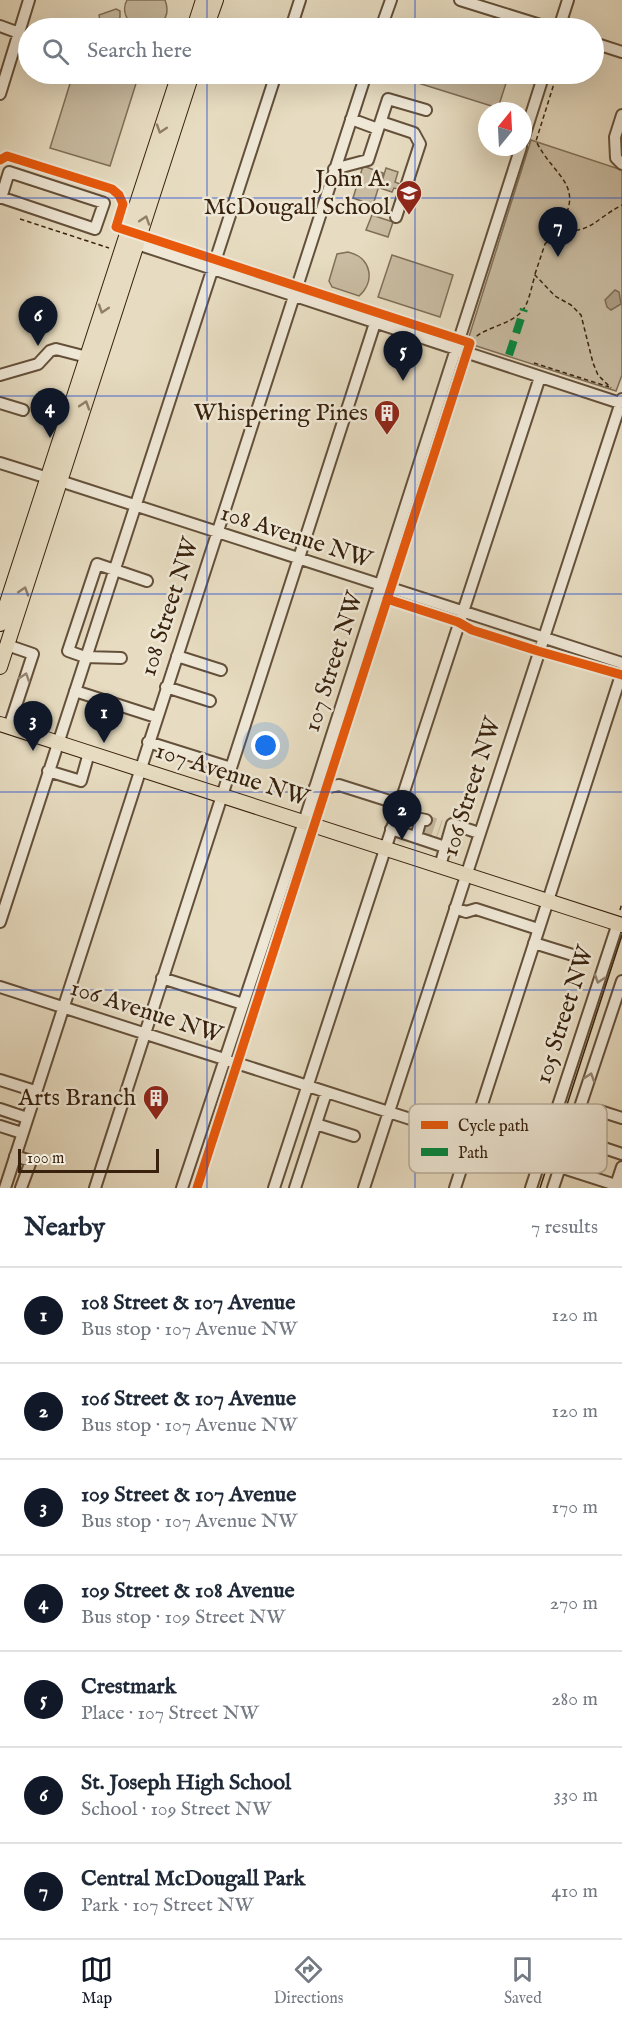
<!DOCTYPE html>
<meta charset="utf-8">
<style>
:root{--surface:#fff;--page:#f2f2f3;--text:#1f2937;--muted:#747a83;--line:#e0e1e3;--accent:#111827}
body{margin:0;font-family:"IM FELL English",serif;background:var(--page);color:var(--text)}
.compass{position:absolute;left:478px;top:102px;width:54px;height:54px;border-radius:50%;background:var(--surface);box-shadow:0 6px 24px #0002;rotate:18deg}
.scale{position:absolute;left:18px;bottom:15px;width:141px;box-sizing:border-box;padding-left:6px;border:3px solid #38220d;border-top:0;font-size:16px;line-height:21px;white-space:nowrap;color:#38220d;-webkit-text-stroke:4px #efe8d7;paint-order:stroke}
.you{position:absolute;left:266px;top:746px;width:21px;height:21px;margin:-15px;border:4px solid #fff;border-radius:50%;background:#1a73e8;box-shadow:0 0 0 9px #1a73e833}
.badge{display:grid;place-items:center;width:39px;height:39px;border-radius:50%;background:var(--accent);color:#fff;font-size:20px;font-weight:700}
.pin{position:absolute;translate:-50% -50px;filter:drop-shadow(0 2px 3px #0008)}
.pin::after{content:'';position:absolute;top:32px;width:21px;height:18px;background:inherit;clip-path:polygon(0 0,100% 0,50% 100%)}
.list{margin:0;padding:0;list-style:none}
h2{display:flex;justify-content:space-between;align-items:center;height:78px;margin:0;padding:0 24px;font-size:26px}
h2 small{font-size:20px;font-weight:400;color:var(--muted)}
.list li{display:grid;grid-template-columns:39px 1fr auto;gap:18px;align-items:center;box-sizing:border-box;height:96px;padding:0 24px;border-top:2px solid var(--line)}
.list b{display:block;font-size:22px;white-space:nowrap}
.list p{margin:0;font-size:20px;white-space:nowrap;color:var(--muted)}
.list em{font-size:20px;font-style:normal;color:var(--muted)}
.icon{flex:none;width:33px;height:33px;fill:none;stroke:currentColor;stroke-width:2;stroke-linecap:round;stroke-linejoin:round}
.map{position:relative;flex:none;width:622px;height:1188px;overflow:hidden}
.search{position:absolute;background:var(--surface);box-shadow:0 6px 24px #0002;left:18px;right:18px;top:18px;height:66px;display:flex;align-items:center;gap:15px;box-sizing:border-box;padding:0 21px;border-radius:33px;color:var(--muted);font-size:22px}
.sheet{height:750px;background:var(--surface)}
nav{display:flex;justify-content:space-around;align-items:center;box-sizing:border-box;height:84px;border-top:2px solid var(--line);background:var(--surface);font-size:16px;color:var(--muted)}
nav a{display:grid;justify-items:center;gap:3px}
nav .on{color:var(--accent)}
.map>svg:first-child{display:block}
.green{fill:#c9bca2;stroke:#806f58;stroke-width:1.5}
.water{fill:#ac9d84;stroke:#7e6c54;stroke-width:1.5}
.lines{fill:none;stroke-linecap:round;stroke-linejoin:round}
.minor-tunnel{stroke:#c4b79d;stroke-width:10;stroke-dasharray:10 5;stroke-linecap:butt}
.minor-casing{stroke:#64503a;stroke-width:14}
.major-casing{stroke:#38220d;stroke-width:16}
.path{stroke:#38220d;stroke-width:1.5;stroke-dasharray:4.5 3;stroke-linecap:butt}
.minor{stroke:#efe8d7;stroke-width:10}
.major{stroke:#e7dcc1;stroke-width:14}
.tram{stroke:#38220d;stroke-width:1.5}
.quiet{stroke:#00873e;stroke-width:8;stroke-dasharray:15 8;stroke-linecap:butt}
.cycleway-casing{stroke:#efe8d7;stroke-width:13}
.cycleway{stroke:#e8590c;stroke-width:9}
.oneway{stroke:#907f67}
.oneway2{stroke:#948572}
.grid{fill:none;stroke:#1d4ed8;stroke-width:1.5;stroke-opacity:0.55}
.labels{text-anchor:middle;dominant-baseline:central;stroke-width:5;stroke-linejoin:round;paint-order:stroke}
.poi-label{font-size:24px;fill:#38220d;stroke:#efe8d7;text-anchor:end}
.street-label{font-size:24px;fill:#38220d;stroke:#efe8d7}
.key{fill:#efe8d7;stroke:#b8ad9a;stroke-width:1.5}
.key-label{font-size:16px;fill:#38220d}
</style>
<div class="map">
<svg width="622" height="1188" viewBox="0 0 622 1188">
<rect width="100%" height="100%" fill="#e7dcc1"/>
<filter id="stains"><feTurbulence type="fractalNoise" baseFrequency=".00333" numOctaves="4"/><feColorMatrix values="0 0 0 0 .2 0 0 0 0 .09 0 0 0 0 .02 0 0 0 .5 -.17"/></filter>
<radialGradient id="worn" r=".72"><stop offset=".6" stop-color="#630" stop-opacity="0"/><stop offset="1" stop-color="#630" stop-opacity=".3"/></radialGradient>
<path class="green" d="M127 0H165C173 21 155 31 136 28 127 21 121 11 127 0Z
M116 9 120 11V17L116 24 109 26 100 21 99 15Z
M73 74H139L110 166 50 148Z
M400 74H509L498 108 399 77Z
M531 140 622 170V375L616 391 467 343Z
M363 166 383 173 373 205 353 198Z
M386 168 398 172 395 182 400 184 398 189 394 188 392 192 380 188Z
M372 215 393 222 388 237 366 230Z
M348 252C371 257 376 281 359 296L332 287 329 281 337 254Z
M392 255 453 275 440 317 378 297Z"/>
<path class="water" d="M615 290 619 292 621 304 611 310 607 307 605 300Z"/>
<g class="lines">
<path class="minor-tunnel" d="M426 820 441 825
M423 829 438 834"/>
<g class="minor-casing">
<path id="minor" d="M460 0 550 28
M0 26 19 33
M291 28 300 0
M381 28 391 0
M559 28 568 0
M594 43 622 52
M0 94 29 0
M622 115 615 137 616 158 622 164
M351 119 378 129
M381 122 414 133 420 144 396 217
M523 140 544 74
M334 169 368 160 388 99 426 110
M0 197 95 229 104 203 9 172 1 198
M131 242 620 403
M0 375 38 364 50 351 56 349 87 357
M0 403 23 410
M0 463 48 478
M60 481 622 663
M7 645 33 654 9 727
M177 656 221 670
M121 658 85 657 68 651 97 564 147 581
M166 687 210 701
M75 691 156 717
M148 742 231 768
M48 771 81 781 89 753
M315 787 325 788 339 785 399 804
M391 829 445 847
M416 837 421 819 426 820
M440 866 452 824 479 833
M455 908 466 912 476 909 538 929
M0 922 276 74
M534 943 576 956
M162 978 243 1004
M0 987 622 1187
M0 1080 35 1091
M0 1109 27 1118
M622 1118 600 1111 589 1143 622 1154
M316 1124 354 1136
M0 1126 22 1133
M15 1156 31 1161 21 1188
M616 1185 622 1167
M5 1188 366 74
M95 1188 375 323
M182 1188 304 822 521 147
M274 1188 540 377
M295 1188 326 1093
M364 1188 622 399
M455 1188 622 672
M531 1188 618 923
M553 1188 622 981"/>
</g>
<g class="major-casing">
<path id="major" d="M194 28 203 0
M206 28 216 0
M0 624 179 74
M0 667 192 74
M0 724 622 925"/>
</g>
<path class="path" d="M20 219 109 248
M556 232C589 185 554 178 536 141L557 74
M535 274 545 244 556 232C594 232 592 221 622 205
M472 342C478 328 511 326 523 310 529 302 532 285 535 275L555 296 571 305 581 315 593 363 598 375 611 388
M534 363 609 387
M620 910 622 903"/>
<use href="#minor" class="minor"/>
<use href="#major" class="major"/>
<path class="tram" d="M540 1188 622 935"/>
<path class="quiet" d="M509 355 524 309"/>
<g class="cycleway-casing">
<path id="cycleway" d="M0 160 7 156 112 189 119 195 123 204 116 227 470 343 197 1188
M387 599 458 622 472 630 538 651 622 675"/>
</g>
<use href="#cycleway" class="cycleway"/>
</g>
<defs><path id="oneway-chevron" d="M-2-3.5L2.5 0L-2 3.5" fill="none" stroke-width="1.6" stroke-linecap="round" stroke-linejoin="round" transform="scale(1.5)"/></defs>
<g class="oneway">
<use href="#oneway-chevron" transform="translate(161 129) rotate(108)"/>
<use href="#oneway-chevron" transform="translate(145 220) rotate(-72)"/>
<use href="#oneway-chevron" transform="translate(103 309) rotate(108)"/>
<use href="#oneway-chevron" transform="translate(85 405) rotate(-72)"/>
<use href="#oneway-chevron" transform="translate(24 591) rotate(-72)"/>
</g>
<g class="oneway2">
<use href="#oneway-chevron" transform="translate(25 677) rotate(-72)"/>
<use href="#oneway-chevron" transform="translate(599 979) rotate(108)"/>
<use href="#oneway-chevron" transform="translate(590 1077) rotate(-72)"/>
</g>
<path class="grid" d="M207 0V28M415 0V28M207 74V1188M415 74V1188M0 198H622M0 396H622M0 594H622M0 792H622M0 990H622"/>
<defs>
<g id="school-pin" transform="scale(1.35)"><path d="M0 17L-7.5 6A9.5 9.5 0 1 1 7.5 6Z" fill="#8f2418" stroke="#efe8d7"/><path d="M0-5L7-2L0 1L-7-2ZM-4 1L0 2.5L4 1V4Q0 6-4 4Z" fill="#fff"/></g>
<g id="building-pin" transform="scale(1.35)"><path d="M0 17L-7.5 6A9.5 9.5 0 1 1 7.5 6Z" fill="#8f2418" stroke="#efe8d7"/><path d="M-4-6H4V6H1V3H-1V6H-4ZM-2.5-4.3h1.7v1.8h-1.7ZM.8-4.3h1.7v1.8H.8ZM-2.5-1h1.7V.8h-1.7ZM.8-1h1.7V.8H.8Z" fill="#fff"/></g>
</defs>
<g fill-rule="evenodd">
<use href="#school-pin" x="409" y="193"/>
<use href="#building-pin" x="387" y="413"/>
<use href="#building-pin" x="156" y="1098"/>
</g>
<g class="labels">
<g class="poi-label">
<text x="390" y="179">John A.<tspan x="390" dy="28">McDougall School</tspan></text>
<text x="368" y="413">Whispering Pines</text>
<text x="136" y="1098">Arts Branch</text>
</g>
<g class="street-label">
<text transform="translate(296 537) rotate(18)">108 Avenue NW</text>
<text transform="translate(170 607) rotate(-72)">108 Street NW</text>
<text transform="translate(334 662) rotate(-72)">107 Street NW</text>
<text transform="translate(232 775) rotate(18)">107 Avenue NW</text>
<text transform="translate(472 787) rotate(-72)">106 Street NW</text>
<text transform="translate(146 1012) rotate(18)">106 Avenue NW</text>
<text transform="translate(565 1015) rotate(-72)">105 Street NW</text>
</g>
</g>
<rect x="409" y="1104" width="198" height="69" rx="9" class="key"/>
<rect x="421" y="1121" width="27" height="8" fill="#e8590c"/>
<rect x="421" y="1148" width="27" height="8" fill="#00873e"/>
<g class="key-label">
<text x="458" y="1131">Cycle path</text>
<text x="458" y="1158">Path</text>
</g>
<rect width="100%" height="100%" filter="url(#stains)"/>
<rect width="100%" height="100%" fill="url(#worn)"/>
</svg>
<svg class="compass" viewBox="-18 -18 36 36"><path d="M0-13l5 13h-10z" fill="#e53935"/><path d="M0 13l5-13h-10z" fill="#747a83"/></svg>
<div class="scale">100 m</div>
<div class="you"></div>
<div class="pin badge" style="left:104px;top:743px">1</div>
<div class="pin badge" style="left:402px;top:840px">2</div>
<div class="pin badge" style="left:33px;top:751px">3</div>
<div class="pin badge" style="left:50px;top:438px">4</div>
<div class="pin badge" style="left:403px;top:381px">5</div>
<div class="pin badge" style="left:38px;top:346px">6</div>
<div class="pin badge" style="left:558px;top:257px">7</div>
<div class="search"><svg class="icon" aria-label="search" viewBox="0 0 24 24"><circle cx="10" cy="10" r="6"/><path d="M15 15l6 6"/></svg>Search here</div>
</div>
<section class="sheet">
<h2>Nearby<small>7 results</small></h2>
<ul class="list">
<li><span class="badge">1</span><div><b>108 Street &amp; 107 Avenue</b><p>Bus stop · 107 Avenue NW</p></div><em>120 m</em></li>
<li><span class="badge">2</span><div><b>106 Street &amp; 107 Avenue</b><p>Bus stop · 107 Avenue NW</p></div><em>120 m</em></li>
<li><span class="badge">3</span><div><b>109 Street &amp; 107 Avenue</b><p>Bus stop · 107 Avenue NW</p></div><em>170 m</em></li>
<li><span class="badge">4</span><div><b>109 Street &amp; 108 Avenue</b><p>Bus stop · 109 Street NW</p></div><em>270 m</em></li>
<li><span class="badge">5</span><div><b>Crestmark</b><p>Place · 107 Street NW</p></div><em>280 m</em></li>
<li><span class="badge">6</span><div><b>St. Joseph High School</b><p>School · 109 Street NW</p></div><em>330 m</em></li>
<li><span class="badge">7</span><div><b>Central McDougall Park</b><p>Park · 107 Street NW</p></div><em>410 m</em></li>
</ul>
</section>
<nav>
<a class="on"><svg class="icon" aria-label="map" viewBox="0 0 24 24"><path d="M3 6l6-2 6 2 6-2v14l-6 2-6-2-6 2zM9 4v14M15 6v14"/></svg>Map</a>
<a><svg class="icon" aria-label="directions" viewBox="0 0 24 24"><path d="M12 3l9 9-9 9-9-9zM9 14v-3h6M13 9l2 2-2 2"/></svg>Directions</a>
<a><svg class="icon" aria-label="saved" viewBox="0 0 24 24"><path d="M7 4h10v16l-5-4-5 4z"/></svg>Saved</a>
</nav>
